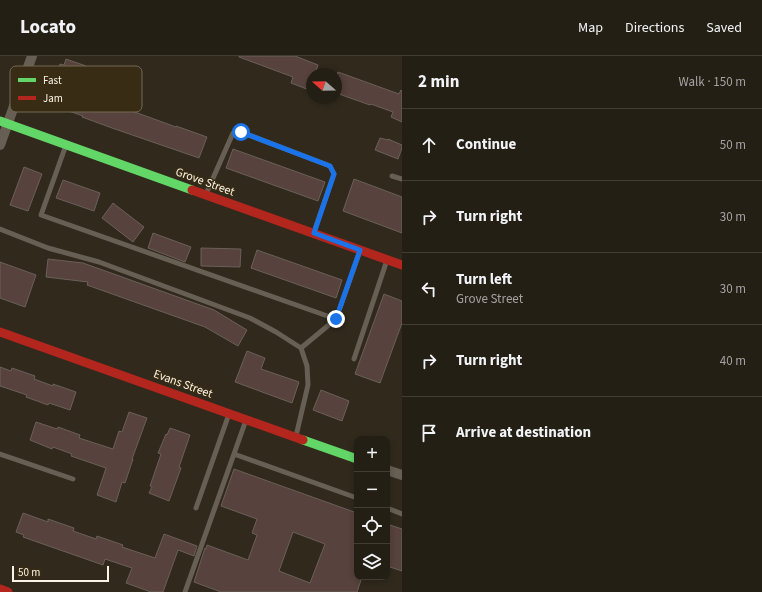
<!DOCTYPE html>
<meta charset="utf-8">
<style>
:root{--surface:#241f15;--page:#2c271e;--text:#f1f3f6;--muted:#a3a2a0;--line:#413d34}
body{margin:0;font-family:"Source Sans 3",sans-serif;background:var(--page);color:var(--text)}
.controls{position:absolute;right:12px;bottom:12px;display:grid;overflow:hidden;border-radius:8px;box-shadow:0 2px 6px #0003}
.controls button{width:36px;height:36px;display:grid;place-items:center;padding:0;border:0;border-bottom:1px solid var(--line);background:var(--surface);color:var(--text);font:20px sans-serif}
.compass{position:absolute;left:306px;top:12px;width:36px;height:36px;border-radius:50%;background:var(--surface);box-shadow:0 2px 6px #0003;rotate:290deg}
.scale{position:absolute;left:12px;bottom:10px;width:97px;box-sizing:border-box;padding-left:4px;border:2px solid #fbf3e5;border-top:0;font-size:11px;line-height:14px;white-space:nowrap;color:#fbf3e5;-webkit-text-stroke:3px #382c14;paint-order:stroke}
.stop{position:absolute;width:12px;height:12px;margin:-9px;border:3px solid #1a73e8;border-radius:50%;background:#fff}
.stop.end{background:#1a73e8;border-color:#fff;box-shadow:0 1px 4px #0008}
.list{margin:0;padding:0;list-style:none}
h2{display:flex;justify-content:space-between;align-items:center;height:52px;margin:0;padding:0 16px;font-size:17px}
h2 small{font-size:13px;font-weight:400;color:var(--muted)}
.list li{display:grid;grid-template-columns:26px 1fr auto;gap:12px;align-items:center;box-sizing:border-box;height:72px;padding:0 16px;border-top:1px solid var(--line)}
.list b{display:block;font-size:15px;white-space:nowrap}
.list p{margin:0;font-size:13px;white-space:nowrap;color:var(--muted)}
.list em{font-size:13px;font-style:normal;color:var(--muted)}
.icon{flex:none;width:22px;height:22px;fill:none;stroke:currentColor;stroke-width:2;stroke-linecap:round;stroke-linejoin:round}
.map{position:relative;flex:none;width:402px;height:536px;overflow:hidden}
header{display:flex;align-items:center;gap:24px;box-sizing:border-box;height:56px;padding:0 20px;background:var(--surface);border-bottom:1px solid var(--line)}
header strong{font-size:19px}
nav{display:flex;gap:22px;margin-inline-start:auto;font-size:14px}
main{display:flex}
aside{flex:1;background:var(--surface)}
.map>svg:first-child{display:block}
.building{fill:#57423d;stroke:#6a605a;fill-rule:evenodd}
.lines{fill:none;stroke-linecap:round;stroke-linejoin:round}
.lane{stroke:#675e54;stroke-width:5}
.street{stroke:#675e54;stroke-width:10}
.fast{stroke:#63d668;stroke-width:9}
.jam{stroke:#b3261e;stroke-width:9}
.route{stroke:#1a73e8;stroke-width:5}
.labels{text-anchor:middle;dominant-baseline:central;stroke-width:3;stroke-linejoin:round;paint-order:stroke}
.street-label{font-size:12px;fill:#fbf3e5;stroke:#382c14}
.key{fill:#382c14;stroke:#726853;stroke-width:1}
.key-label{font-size:11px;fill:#fbf3e5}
</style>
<header>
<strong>Locato</strong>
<nav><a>Map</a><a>Directions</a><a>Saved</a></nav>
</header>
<main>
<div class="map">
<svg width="402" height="536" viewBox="0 0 402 536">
<rect width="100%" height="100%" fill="#30291c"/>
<path class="building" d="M239 0H295L318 9 315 18H312V35L291 27 293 21 239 1Z
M66 3 86 10 77 35 176 71V70L207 81 199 102 112 72 82 61 83 60 49 48 51 43 48 42 60 8 64 9Z
M338 16 399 38 401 34 402 35V66L391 61 393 56 371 48 370 49 336 37V22Z
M380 82 388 84V83L402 89V92L398 103 375 94Z
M233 93 325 126 318 145 226 112Z
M24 111 42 118 28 155 10 149Z
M354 123 402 141V177L343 155Z
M63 124 100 137 94 155 56 142Z
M113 147 144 171 133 186 102 162Z
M153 177 191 191 185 206 148 192Z
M201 192 241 193 240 211 201 210Z
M257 194 342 224 336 242 251 212Z
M48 203 83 207 125 222 214 254 247 274 238 290 205 271 87 229 88 226 46 221Z
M0 206 36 219 25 251 0 242Z
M384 238 402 245V267L380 327 355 318Z
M247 295 265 302 261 313 299 326 292 347 235 326Z
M0 311 11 315 12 312 35 320 34 323 53 330V328L76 336 70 354 49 347 48 349 26 341 27 339 0 330Z
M321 334 349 345 342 365 313 354Z
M129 356 147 362 132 403H133L125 427 122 426 116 446 97 439 106 412 71 400 72 398 53 391 52 393 30 384 36 366 57 373 58 371 80 379 79 382 113 393 119 375 122 376Z
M170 372 190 379 179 411 181 412 169 445 149 437 152 431 150 430 161 398 158 397 166 378 167 379Z
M234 413 357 457V521H362L357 536H221L194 526 205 492 206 493 207 489 248 504 257 479 252 477 257 463 221 450ZM293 476 325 488 310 527 279 515Z
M23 457 48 466V463L74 472 73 475 96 483 97 480 123 489 122 491 155 502 164 478 197 490 194 500 178 494 163 536H151L126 527 132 512 105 503 103 509 23 481 24 479 16 476Z
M387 468 402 473V515L387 510Z"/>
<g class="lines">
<path class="lane" d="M66 89 41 159 336 263
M392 120 402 123
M206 138 233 77 241 76 330 110 334 118 314 176
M0 173 48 192 99 206 250 262 276 276 301 292
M354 303 387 204
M296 380 308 329 307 310 301 292 336 263 360 195
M0 398 73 423
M234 398 357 442
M196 452 229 358
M387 452 402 458
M185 536 246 364"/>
<path class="street" d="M0 89 32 0
M387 414 402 419"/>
<path class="fast" d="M0 65 192 134
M303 384 357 403"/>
<path class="jam" d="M192 134 402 209
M0 276 303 384
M0 533 8 536"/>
</g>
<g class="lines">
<path class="route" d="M241 76 330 110 334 118 314 177 360 194 336 263"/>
</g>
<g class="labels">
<g class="street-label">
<text transform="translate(205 126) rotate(20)">Grove Street</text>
<text transform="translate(183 328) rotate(20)">Evans Street</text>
</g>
</g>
<rect x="10" y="10" width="132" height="46" rx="6" class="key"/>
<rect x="18" y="22" width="18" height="4" fill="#63d668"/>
<rect x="18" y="40" width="18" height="4" fill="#b3261e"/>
<g class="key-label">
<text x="43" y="28">Fast</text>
<text x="43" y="46">Jam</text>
</g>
</svg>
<div class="controls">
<button>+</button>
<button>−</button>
<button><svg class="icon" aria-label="locate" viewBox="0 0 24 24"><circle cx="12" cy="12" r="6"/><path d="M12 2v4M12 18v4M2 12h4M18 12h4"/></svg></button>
<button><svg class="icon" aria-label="layers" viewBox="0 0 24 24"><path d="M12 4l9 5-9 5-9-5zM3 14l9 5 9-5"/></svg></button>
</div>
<svg class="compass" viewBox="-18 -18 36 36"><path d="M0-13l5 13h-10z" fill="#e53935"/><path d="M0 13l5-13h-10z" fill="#a3a2a0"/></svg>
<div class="scale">50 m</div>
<div class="stop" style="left:241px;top:76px"></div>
<div class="stop end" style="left:336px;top:263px"></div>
</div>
<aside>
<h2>2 min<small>Walk · 150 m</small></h2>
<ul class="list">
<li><svg class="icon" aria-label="ahead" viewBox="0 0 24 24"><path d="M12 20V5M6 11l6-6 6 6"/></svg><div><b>Continue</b></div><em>50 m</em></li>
<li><svg class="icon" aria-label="right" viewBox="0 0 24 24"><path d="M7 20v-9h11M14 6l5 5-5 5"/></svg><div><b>Turn right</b></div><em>30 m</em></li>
<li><svg class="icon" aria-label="left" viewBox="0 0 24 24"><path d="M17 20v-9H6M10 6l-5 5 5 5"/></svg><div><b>Turn left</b><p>Grove Street</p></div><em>30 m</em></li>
<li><svg class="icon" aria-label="right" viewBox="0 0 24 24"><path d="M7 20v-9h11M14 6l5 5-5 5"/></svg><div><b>Turn right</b></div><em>40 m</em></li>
<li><svg class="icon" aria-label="arrive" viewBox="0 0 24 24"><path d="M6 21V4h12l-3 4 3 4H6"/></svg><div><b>Arrive at destination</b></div></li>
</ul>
</aside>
</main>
